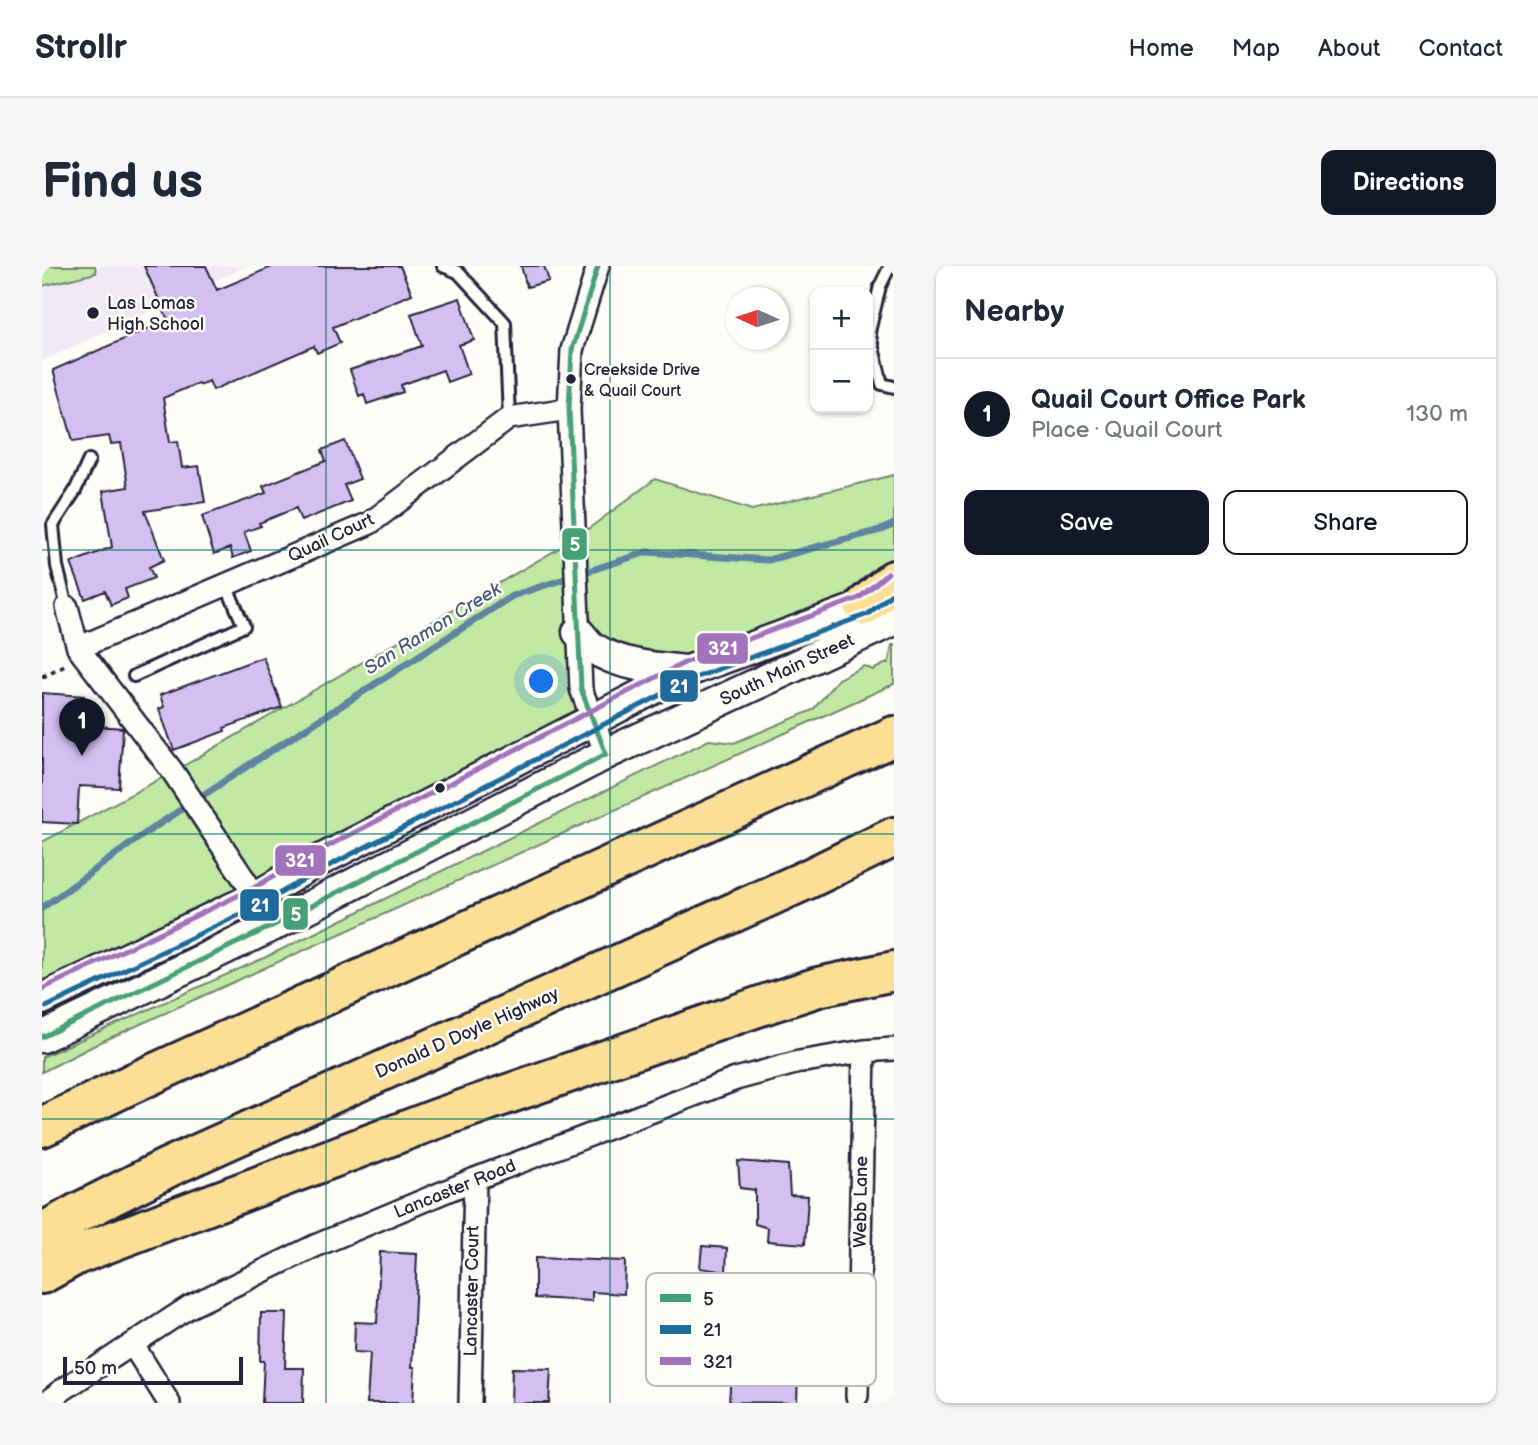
<!DOCTYPE html>
<meta charset="utf-8">
<style>
:root{--surface:#fff;--page:#f6f6f7;--text:#1f2937;--muted:#747a83;--line:#e0e1e3;--accent:#111827}
body{margin:0;font-family:"Balsamiq Sans",sans-serif;background:var(--page);color:var(--text)}
.controls{position:absolute;right:21px;top:21px;display:grid;overflow:hidden;border-radius:14px;box-shadow:0 2px 5px #0004}
.controls button{width:63px;height:63px;display:grid;place-items:center;padding:0;border:0;border-bottom:2px solid var(--line);background:var(--surface);color:var(--text);font:35px sans-serif}
.compass{position:absolute;left:684px;top:21px;width:63px;height:63px;border-radius:50%;background:var(--surface);box-shadow:0 2px 5px #0004;rotate:273deg}
.scale{position:absolute;left:21px;bottom:18px;width:180px;box-sizing:border-box;padding-left:7px;border:4px solid #22223b;border-top:0;font-size:19px;line-height:24px;white-space:nowrap;color:#22223b;-webkit-text-stroke:5px #fdfcf7;paint-order:stroke}
.you{position:absolute;left:500px;top:416px;width:24px;height:24px;margin:-18px;border:5px solid #fff;border-radius:50%;background:#1a73e8;box-shadow:0 0 0 10px #1a73e833}
.badge{display:grid;place-items:center;width:46px;height:46px;border-radius:50%;background:var(--accent);color:#fff;font-size:23px;font-weight:700}
.pin{position:absolute;translate:-50% -58px;filter:drop-shadow(0 2px 4px #0008)}
.pin::after{content:'';position:absolute;top:37px;width:24px;height:21px;background:inherit;clip-path:polygon(0 0,100% 0,50% 100%)}
.list{margin:0;padding:0;list-style:none}
h2{display:flex;justify-content:space-between;align-items:center;height:91px;margin:0;padding:0 28px;font-size:30px}
h2 small{font-size:23px;font-weight:400;color:var(--muted)}
.list li{display:grid;grid-template-columns:46px 1fr auto;gap:21px;align-items:center;box-sizing:border-box;height:112px;padding:0 28px;border-top:2px solid var(--line)}
.list b{display:block;font-size:26px;white-space:nowrap}
.list p{margin:0;font-size:23px;white-space:nowrap;color:var(--muted)}
.list em{font-size:23px;font-style:normal;color:var(--muted)}
.actions{display:flex;gap:14px;padding:21px 28px}
.actions a{flex:1;padding:16px 0;border:2px solid var(--accent);border-radius:14px;text-align:center;font-size:24px;color:var(--accent)}
.actions .main{background:var(--accent);color:#fff}
.map{position:relative;flex:none;width:852px;height:1137px;overflow:hidden;border-radius:14px}
header{display:flex;align-items:center;gap:42px;box-sizing:border-box;height:98px;padding:0 35px;background:var(--surface);border-bottom:2px solid var(--line)}
header strong{font-size:33px}
nav{display:flex;gap:38px;margin-inline-start:auto;font-size:24px}
.intro{display:flex;align-items:center;justify-content:space-between;box-sizing:border-box;height:168px;padding:0 42px}
h1{margin:0;font-size:49px}
.button{padding:18px 32px;border-radius:14px;background:var(--accent);color:#fff;font-size:24px;font-weight:700}
main{display:flex;gap:42px;padding:0 42px}
aside{flex:1;background:var(--surface);border-radius:14px;box-shadow:0 2px 5px #0004}
.map>svg:first-child{display:block}
.built{fill:#f0eaf5}
.green{fill:#c1e9a4;stroke:#728670;stroke-width:2}
.lines{fill:none;stroke-linecap:round;stroke-linejoin:round}
.stream{stroke:#5e84a2;stroke-width:7}
.building{fill:#d3c0f1;stroke:#22223b;stroke-width:2}
.lane-casing{stroke:#22223b;stroke-width:16}
.street-casing{stroke:#22223b;stroke-width:26}
.secondary-casing{stroke:#22223b;stroke-width:35}
.highway-casing{stroke:#22223b;stroke-width:44}
.path{stroke:#22223b;stroke-width:4.5;stroke-dasharray:5 5;stroke-linecap:butt}
.lane{stroke:#fdfcf7;stroke-width:10}
.street{stroke:#fdfcf7;stroke-width:21}
.secondary{stroke:#fdfcf7;stroke-width:30}
.highway{stroke:#fbdf96;stroke-width:38}
.bus-1-casing{stroke:#fdfcf7;stroke-width:10}
.bus-2-casing{stroke:#fdfcf7;stroke-width:10}
.bus-3-casing{stroke:#fdfcf7;stroke-width:10}
.bus-1{stroke:#46a076;stroke-width:5}
.bus-2{stroke:#1e6b9b;stroke-width:5}
.bus-3{stroke:#a173ba;stroke-width:5}
.grid{fill:none;stroke:#0f766e;stroke-width:2;stroke-opacity:0.55}
.poi-dot{fill:#22223b;stroke:#fdfcf7;stroke-width:2.5}
.labels{text-anchor:middle;dominant-baseline:central;stroke-width:5;stroke-linejoin:round;paint-order:stroke}
.bus-label{font-size:16px;fill:#22223b;stroke:#fdfcf7;text-anchor:start}
.poi-label{font-size:18px;fill:#22223b;stroke:#fdfcf7;text-anchor:start}
.street-label{font-size:18px;fill:#22223b;stroke:#fdfcf7}
.water-label{font-size:19px;font-style:italic;fill:#455b77;stroke:#fdfcf7}
.key{fill:#fdfcf7;stroke:#bbbbbf;stroke-width:2}
.key-label{font-size:19px;fill:#22223b}
.line-badge{stroke:#fdfcf7;stroke-width:2.5}
.badge-label{font-size:19px;text-anchor:middle;font-weight:bold;fill:#fff}
</style>
<header>
<strong>Strollr</strong>
<nav><a>Home</a><a>Map</a><a>About</a><a>Contact</a></nav>
</header>
<div class="intro"><h1>Find us</h1><a class="button">Directions</a></div>
<main>
<div class="map">
<svg width="852" height="1137" viewBox="0 0 852 1137">
<rect width="100%" height="100%" fill="#fdfcf7"/>
<filter id="ink" filterUnits="userSpaceOnUse"><feTurbulence type="fractalNoise" baseFrequency=".0143" numOctaves="2"/><feDisplacementMap in="SourceGraphic" scale="14" xChannelSelector="R" yChannelSelector="G"/><feConvolveMatrix kernelMatrix="1 2 1 2 8 2 1 2 1" color-interpolation-filters="sRGB"/></filter>
<g filter="url(#ink)">
<path class="built" d="M0 0H205L0 95Z"/>
<path class="green" d="M0 0H53L54 7 0 20Z
M852 209V314L646 405 537 367 550 453 0 733V576L131 506 533 273 613 213 710 244Z
M850 379H852V418L61 775 0 806V791L222 692 667 474 692 477 771 444 796 413 822 400 831 404 847 396Z"/>
<g class="lines">
<path class="stream" d="M0 642 105 566 213 495 470 330 605 286 726 294 842 263 852 258"/>
</g>
<path class="building" d="M102 0H164L175 24 232 0H358L370 28 291 61 298 77 275 87 272 80 171 124 167 115 157 119 156 117 121 132 128 176 136 175 140 202 157 200 163 236 103 245 122 294 107 301 112 312 83 323 86 332 69 339 63 325 43 333 29 297 70 281 61 225 86 221 79 177 69 178 67 170 31 175 11 104 126 54Z
M479 0H502L507 15 485 21Z
M418 32 432 74 417 79 427 108 405 116 401 104 359 119 361 126 325 138 322 128 317 130 308 104 380 80 369 48Z
M303 175 318 213 302 219 309 235 259 255 254 242 217 257 219 260 202 266 209 285 191 292 188 282 172 288 160 250 224 227 221 220 284 195 280 184Z
M221 391 240 441 182 462 183 465 132 484 117 443 122 441 118 429Z
M0 427 42 430 40 459 81 462 77 522 37 520 35 558 0 556Z
M696 895 746 899 748 929 766 930 763 978 725 975 726 962 713 958V924L698 922Z
M660 980 685 982 684 1006 658 1002Z
M338 986 375 988 370 1101H373L371 1137H325L328 1087 312 1086 313 1056 335 1057Z
M493 992 583 995 582 1028 550 1026V1035L493 1032Z
M219 1047H245L243 1102H262L261 1137H220L222 1095H218Z
M470 1102 509 1103 507 1137H469Z
M689 1108H756L755 1137 687 1136Z"/>
<g class="lines">
<g class="lane-casing">
<path id="lane" d="M401 0 416 6 463 57 467 152
M846 4 838 20 827 66 840 118 852 121
M25 341 15 300 11 259 33 225 47 194
M92 410 202 360 184 319"/>
</g>
<g class="street-casing">
<path id="street" d="M556 0 530 84 527 143 539 423 564 488
M25 341 36 382 328 257 467 152 527 143
M36 382 131 506 214 631
M91 1079 127 1137
M815 1130 822 785
M4 1137 19 1125 147 1041 273 980 433 913 694 813 757 796 822 785 852 783
M428 1137 433 913"/>
</g>
<g class="secondary-casing">
<path id="secondary" d="M536 366C541 371 545 378 551 382 578 400 614 402 646 405
M0 733 214 631 265 601 646 405 822 340 840 350
M0 771 230 660 564 488 852 354"/>
</g>
<g class="highway-casing">
<path id="highway" d="M822 340 852 314
M0 861 89 818 852 470
M0 967 34 948 127 901 766 613 852 571
M0 1008 34 989 394 853 727 737 776 721 852 705"/>
</g>
<path class="path" d="M0 411 24 399"/>
<use href="#lane" class="lane"/>
<use href="#street" class="street"/>
<use href="#secondary" class="secondary"/>
<use href="#highway" class="highway"/>
<g class="bus-1-casing">
<path id="bus-1" d="M0 771 230 660 564 488 539 423 527 143 530 84 556 0"/>
</g>
<g class="bus-2-casing">
<path id="bus-2" d="M4 741 218 639 269 609 650 413 826 348 852 326"/>
</g>
<g class="bus-3-casing">
<path id="bus-3" d="M0 723 210 623 261 593 642 397 817 332 846 307"/>
</g>
<use href="#bus-1" class="bus-1"/>
<use href="#bus-2" class="bus-2"/>
<use href="#bus-3" class="bus-3"/>
</g>
</g>
<path class="grid" d="M284 0V1137M568 0V1137M0 284H852M0 568H852M0 853H852"/>
<g class="poi-dot">
<circle cx="51" cy="47" r="7"/>
<circle cx="529" cy="113" r="6"/>
<circle cx="398" cy="522" r="6"/>
</g>
<g class="labels">
<g class="bus-label">
<text x="542" y="104">Creekside Drive<tspan x="542" dy="21">&amp; Quail Court</tspan></text>
</g>
<g class="poi-label">
<text x="65" y="37">Las Lomas<tspan x="65" dy="21">High School</tspan></text>
</g>
<g class="street-label">
<text transform="translate(289 272) rotate(-25)">Quail Court</text>
<text transform="translate(745 404) rotate(-25)">South Main Street</text>
<text transform="translate(425 767) rotate(-24)">Donald D Doyle Highway</text>
<text transform="translate(413 923) rotate(-22)">Lancaster Road</text>
<text transform="translate(819 936) rotate(-89)">Webb Lane</text>
<text transform="translate(430 1025) rotate(-89)">Lancaster Court</text>
</g>
<g class="water-label">
<text transform="translate(391 363) rotate(-32)">San Ramon Creek</text>
</g>
</g>
<rect x="604" y="1007" width="230" height="113" rx="10" class="key"/>
<rect x="618" y="1028" width="31" height="8" fill="#46a076"/>
<rect x="618" y="1059" width="31" height="9" fill="#1e6b9b"/>
<rect x="618" y="1091" width="31" height="8" fill="#a173ba"/>
<g class="key-label">
<text x="661" y="1039">5</text>
<text x="661" y="1070">21</text>
<text x="661" y="1102">321</text>
</g>
<g class="line-badge">
<rect x="519" y="261" width="27" height="34" rx="7" fill="#46a076"/>
<rect x="654" y="366" width="53" height="33" rx="7" fill="#a173ba"/>
<rect x="617" y="403" width="40" height="34" rx="7" fill="#1e6b9b"/>
<rect x="232" y="578" width="53" height="33" rx="7" fill="#a173ba"/>
<rect x="197" y="622" width="41" height="34" rx="7" fill="#1e6b9b"/>
<rect x="240" y="631" width="27" height="34" rx="7" fill="#46a076"/>
</g>
<g class="badge-label">
<text x="533" y="285">5</text>
<text x="681" y="389">321</text>
<text x="637" y="427">21</text>
<text x="258" y="601">321</text>
<text x="218" y="646">21</text>
<text x="254" y="655">5</text>
</g>
</svg>
<div class="controls">
<button>+</button>
<button>−</button>
</div>
<svg class="compass" viewBox="-18 -18 36 36"><path d="M0-13l5 13h-10z" fill="#e53935"/><path d="M0 13l5-13h-10z" fill="#747a83"/></svg>
<div class="scale">50 m</div>
<div class="you"></div>
<div class="pin badge" style="left:40px;top:490px">1</div>
</div>
<aside>
<h2>Nearby<small></small></h2>
<ul class="list">
<li><span class="badge">1</span><div><b>Quail Court Office Park</b><p>Place · Quail Court</p></div><em>130 m</em></li>
</ul>
<div class="actions"><a class="main">Save</a><a>Share</a></div>
</aside>
</main>
